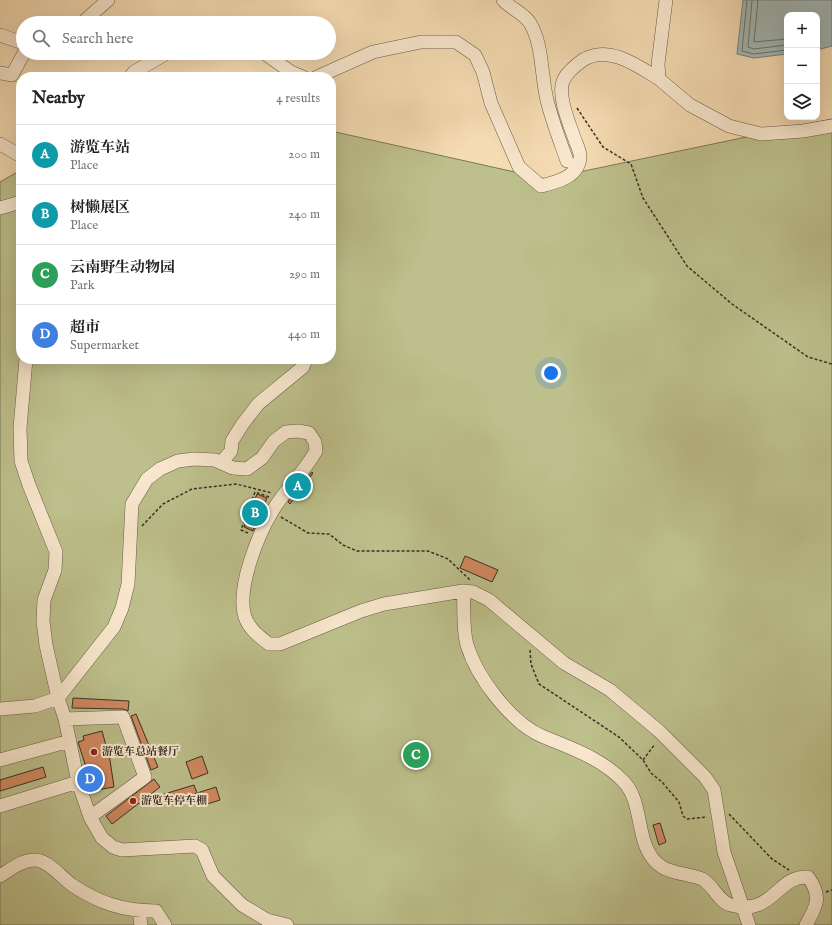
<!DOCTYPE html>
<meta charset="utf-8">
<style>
:root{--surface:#fff;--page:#f2f2f2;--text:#222;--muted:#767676;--line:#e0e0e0;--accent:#111827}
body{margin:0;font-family:"IM FELL English","Noto Serif SC",serif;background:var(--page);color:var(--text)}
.controls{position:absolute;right:12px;top:12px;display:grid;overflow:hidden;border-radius:8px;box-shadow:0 4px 16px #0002}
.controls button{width:36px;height:36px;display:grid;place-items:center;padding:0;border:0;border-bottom:1px solid var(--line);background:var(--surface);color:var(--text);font:20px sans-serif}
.you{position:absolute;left:551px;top:373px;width:14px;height:14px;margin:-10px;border:3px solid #fff;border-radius:50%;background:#1a73e8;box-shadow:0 0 0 6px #1a73e833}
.badge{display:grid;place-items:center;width:26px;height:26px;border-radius:50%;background:var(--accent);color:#fff;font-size:13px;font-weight:700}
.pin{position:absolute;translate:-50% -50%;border:2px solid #fff;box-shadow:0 1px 4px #0006}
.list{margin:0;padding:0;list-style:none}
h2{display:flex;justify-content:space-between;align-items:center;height:52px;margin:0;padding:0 16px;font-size:17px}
h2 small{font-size:13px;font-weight:400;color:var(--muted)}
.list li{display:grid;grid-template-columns:26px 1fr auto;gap:12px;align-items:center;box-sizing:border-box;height:60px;padding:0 16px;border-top:1px solid var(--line)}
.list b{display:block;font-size:15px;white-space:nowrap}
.list p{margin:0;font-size:13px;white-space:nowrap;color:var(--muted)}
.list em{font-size:13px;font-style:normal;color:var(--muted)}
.icon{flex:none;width:22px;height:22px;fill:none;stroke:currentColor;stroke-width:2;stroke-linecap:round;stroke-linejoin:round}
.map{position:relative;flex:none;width:832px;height:925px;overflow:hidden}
.search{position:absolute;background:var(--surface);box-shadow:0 4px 16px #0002;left:16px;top:16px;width:320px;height:44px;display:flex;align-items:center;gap:10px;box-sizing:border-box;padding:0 14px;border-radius:22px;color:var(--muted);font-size:15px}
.panel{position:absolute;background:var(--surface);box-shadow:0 4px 16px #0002;left:16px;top:72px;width:320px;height:292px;border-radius:16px}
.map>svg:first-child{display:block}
.green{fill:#bdc08c;stroke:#7a7859}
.water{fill:#a2b9b8;stroke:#78827e}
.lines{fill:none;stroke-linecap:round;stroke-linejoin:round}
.shore{stroke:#6d746f;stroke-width:1}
.building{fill:#d28960;stroke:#382f26}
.minor-casing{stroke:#685a49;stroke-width:14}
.path{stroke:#382f26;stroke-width:1.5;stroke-dasharray:3 2;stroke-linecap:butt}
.minor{stroke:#f9e8ce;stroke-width:13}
.poi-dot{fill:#8f2418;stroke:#f9e8ce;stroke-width:1.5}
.labels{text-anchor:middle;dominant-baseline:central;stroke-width:4;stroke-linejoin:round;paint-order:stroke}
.poi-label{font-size:11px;font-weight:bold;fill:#382f26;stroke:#f9e8ce;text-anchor:start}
</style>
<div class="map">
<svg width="832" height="925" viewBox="0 0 832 925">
<rect width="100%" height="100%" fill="#f6dcb3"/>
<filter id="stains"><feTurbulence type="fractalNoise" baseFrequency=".005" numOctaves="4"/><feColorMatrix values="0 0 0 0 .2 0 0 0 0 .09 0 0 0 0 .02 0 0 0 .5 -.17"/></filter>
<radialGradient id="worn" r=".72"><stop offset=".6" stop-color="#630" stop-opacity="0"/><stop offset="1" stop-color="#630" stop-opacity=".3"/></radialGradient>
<path class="green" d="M832 119V925H0V182L21 170V359H331V131L546 179Z"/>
<path class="water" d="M743 0H832V46L817 50V15H787V54L754 58 737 54Z"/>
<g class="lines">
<path class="shore" d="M747 0 742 51 754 54 787 50
M752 0 748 47 754 49 787 45
M758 0 754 42 787 39"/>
</g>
<path class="building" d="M312 472 313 473 290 504 288 502Z
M257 494 267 498 253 531 244 527Z
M465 556 498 570 492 582 460 568Z
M73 698 129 701 128 711 123 709 72 708Z
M136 714 158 767 151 770 131 716Z
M102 731 110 760 114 787 90 791 85 764 78 742 84 740 83 736Z
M202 756 208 773 192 779 186 762Z
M43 767 46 777 0 791V780Z
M154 779 160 787 112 824 106 816Z
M194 785 197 793 164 803 161 795Z
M216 787 220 800 201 806 197 793Z
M660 823 666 842 659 845 653 825Z"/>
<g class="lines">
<g class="minor-casing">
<path id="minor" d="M503 0C511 9 524 13 530 23 543 44 541 76 547 100 552 121 560 141 567 161
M666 0 658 64 659 79 690 105 729 126 761 134 803 131 832 126
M82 23 108 0
M0 35 23 43
M264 53 291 72 303 77
M0 73 12 75 24 53
M130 77 134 72 167 53
M317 77 373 52 421 42H456L475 55 483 72 491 103 519 167 541 186C557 182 578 177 580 158 581 153 577 145 575 140 570 125 556 94 564 79 568 71 576 65 583 60 608 44 638 66 659 79
M0 144 21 156
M0 208 21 202
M26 359 20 428 21 461 29 485 56 552 55 570 44 600 43 621 46 645 58 698 65 719 78 782 90 817 102 838 113 847 122 850 195 846 202 850 213 876 242 905 267 920 287 925
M221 463 231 451 232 441 242 425 258 404 303 367 306 359
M463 591C465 608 462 627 467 645 477 678 512 724 544 737 573 749 603 759 625 783 645 806 634 849 662 867 673 874 690 874 702 879 713 884 718 902 731 905 773 917 777 875 808 877 822 896 817 906 806 925
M0 709 35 706 58 698 114 627 122 608 128 584 132 504 147 479 160 469 178 461 194 459 215 460 233 468 247 469 262 458 274 441 286 432 298 431 309 433 315 442 316 451C304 472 286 489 273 510 258 534 236 589 245 617 249 629 260 637 269 644H280L361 611 384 604 463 591 473 592 489 600 564 663 610 690 659 731 705 777 714 790 724 852 749 925
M65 719 123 717 145 777 90 817
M0 760 70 741
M0 806 78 782
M0 876C10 870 23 859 36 860 50 862 61 877 72 885 99 903 123 911 156 911L165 925
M139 911 141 925"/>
</g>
<path class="path" d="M577 108 603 147 631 164 643 198 687 266 732 304 808 357 832 364
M281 517 308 533 329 534 343 545 357 551H428L448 559 470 580
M142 526 163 504 192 489 236 484 272 493
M248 533 241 530 255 492 269 497
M530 650 531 664 539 684 619 737 643 760 651 773 662 782 679 802 683 816 687 819 707 817
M643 760 655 744
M729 814 772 859 789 870
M826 892 832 890"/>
<use href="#minor" class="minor"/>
</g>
<g class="poi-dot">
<circle cx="94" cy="752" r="4"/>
<circle cx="133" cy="801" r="4"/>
</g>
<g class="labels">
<g class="poi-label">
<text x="102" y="752">游览车总站餐厅</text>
<text x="141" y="801">游览车停车棚</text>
</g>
</g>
<rect width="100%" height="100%" filter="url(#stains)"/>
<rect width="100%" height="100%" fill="url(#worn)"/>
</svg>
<div class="controls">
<button>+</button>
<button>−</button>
<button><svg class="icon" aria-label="layers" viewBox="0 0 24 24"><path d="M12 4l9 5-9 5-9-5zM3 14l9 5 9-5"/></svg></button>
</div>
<div class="you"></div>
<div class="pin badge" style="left:298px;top:486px;background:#0f9aa8">A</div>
<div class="pin badge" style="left:255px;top:513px;background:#0f9aa8">B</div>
<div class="pin badge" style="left:416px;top:755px;background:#2e9e5b">C</div>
<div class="pin badge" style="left:90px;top:779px;background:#3f7fe0">D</div>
<div class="search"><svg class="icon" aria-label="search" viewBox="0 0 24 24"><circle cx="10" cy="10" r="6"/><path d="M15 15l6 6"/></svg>Search here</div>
<section class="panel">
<h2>Nearby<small>4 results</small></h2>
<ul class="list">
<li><span class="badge" style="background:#0f9aa8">A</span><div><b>游览车站</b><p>Place</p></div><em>200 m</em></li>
<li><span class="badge" style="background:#0f9aa8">B</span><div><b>树懒展区</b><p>Place</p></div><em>240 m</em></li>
<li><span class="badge" style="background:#2e9e5b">C</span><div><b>云南野生动物园</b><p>Park</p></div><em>290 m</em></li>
<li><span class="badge" style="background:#3f7fe0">D</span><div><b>超市</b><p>Supermarket</p></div><em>440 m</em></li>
</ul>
</section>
</div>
